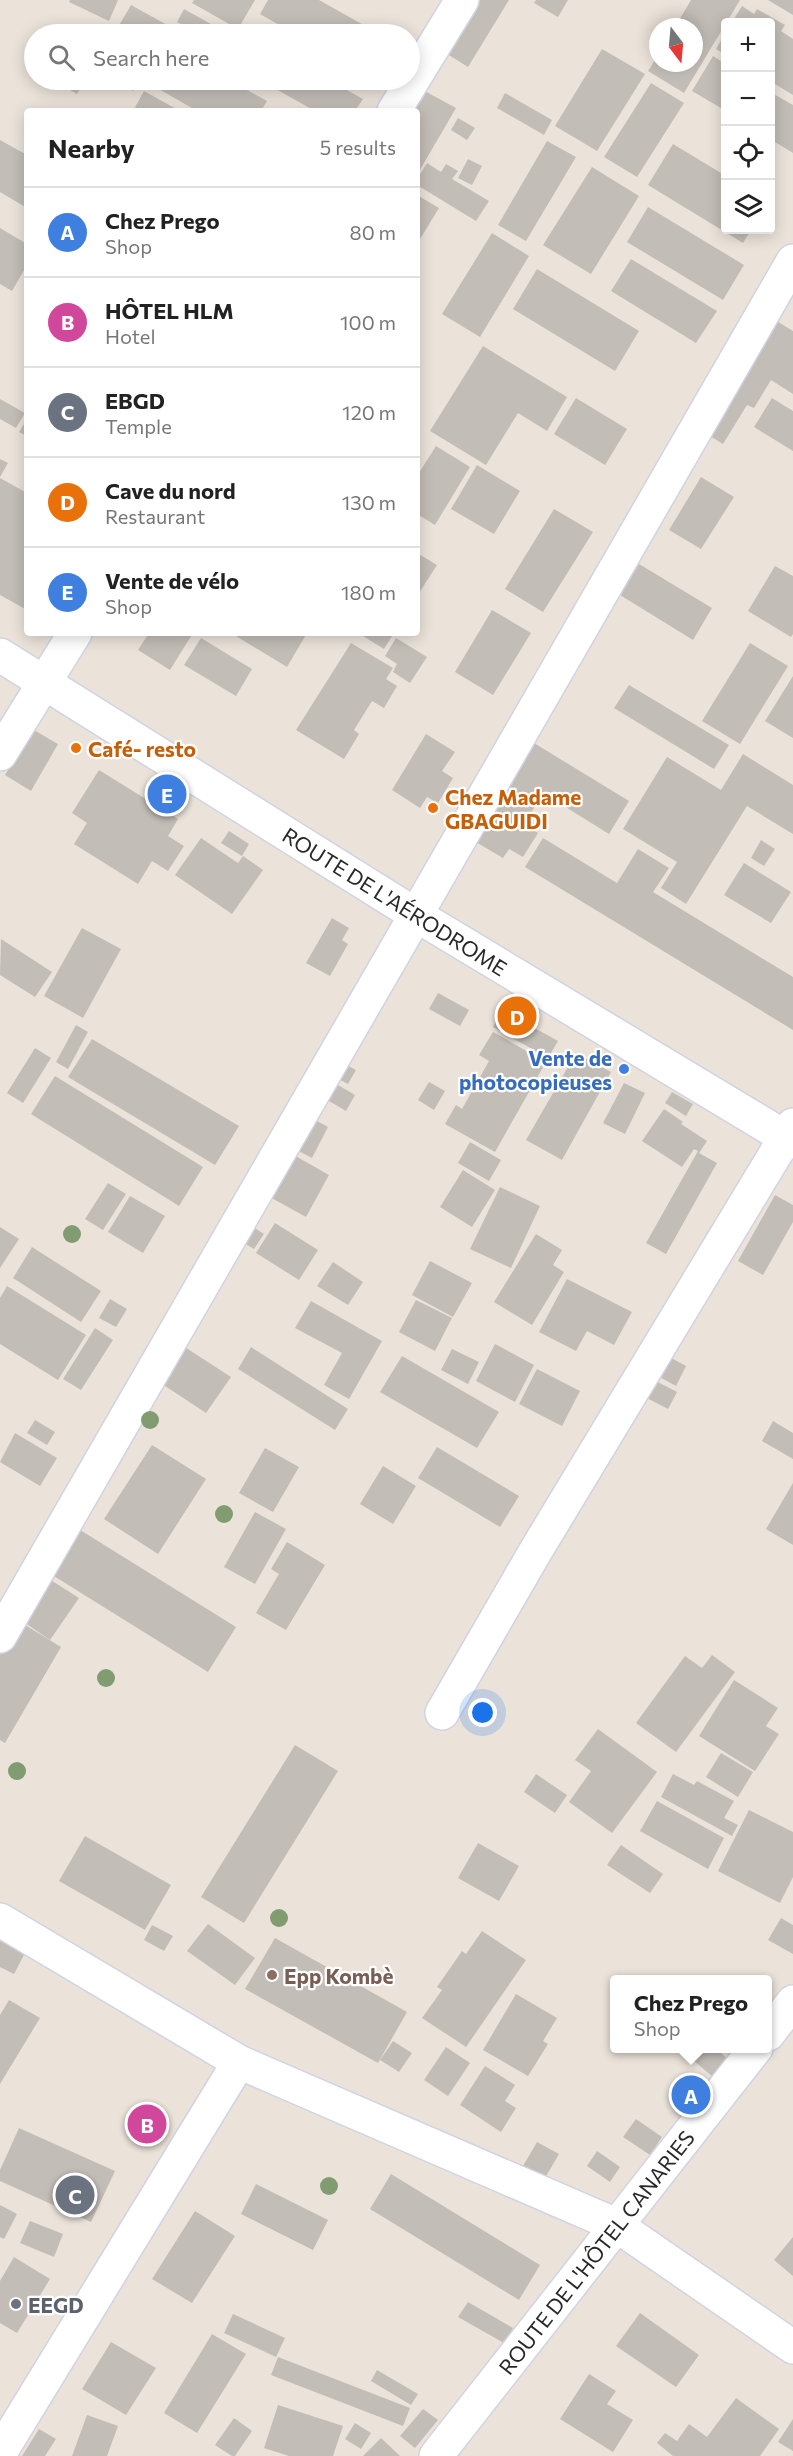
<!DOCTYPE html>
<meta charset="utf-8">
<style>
:root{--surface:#fff;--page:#f6f6f6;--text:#222;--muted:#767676;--line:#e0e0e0;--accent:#ea580c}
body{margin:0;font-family:Commissioner,sans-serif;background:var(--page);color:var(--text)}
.controls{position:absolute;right:18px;top:18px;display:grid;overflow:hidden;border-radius:6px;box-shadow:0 3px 15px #0003}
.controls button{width:54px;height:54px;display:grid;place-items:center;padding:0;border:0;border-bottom:2px solid var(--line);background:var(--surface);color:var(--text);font:30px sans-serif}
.compass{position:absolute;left:649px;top:18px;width:54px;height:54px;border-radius:50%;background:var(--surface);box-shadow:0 3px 15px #0003;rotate:164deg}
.you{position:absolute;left:483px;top:1713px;width:21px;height:21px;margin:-15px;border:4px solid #fff;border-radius:50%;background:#1a73e8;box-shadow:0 0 0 9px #1a73e833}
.badge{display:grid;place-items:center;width:39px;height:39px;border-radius:50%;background:var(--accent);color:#fff;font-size:20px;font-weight:700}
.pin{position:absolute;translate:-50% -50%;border:3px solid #fff;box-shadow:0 2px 6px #0006}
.popup{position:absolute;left:610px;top:1975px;width:162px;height:78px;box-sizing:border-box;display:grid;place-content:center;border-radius:6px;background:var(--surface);filter:drop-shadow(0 2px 4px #0005);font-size:20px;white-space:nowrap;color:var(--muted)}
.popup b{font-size:22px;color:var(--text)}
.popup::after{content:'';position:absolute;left:50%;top:100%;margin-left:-12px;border:12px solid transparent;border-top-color:var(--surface)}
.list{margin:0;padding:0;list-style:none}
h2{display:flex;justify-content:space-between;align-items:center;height:78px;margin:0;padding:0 24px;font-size:26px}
h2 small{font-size:20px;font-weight:400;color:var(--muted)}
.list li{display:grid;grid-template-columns:39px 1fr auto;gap:18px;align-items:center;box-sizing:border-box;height:90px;padding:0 24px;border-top:2px solid var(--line)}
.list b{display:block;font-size:22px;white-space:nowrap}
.list p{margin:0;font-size:20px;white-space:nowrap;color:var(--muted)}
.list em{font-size:20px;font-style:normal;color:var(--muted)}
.icon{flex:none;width:33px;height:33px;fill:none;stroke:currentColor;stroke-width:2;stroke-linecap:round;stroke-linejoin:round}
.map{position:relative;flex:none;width:793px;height:2456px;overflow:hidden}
.search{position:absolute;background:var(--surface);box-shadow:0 3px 15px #0003;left:24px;top:24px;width:396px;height:66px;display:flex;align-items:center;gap:15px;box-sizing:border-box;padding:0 21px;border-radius:33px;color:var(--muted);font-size:22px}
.panel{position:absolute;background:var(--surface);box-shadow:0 3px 15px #0003;left:24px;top:108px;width:396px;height:528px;border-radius:6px}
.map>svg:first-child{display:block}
.building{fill:#c3bdb7}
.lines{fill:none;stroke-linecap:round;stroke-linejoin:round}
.minor-casing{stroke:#d0d3e1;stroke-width:36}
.minor{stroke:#fff;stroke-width:33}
.tree{fill:#819c71}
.food-dot{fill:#e8710a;stroke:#fff;stroke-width:2}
.shop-dot{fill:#3f7fe0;stroke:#fff;stroke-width:2}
.education-dot{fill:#8d6e63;stroke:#fff;stroke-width:2}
.worship-dot{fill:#6b7280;stroke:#fff;stroke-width:2}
.labels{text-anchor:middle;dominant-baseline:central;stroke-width:4.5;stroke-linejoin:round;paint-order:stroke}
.food-label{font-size:21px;font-weight:bold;fill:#c56008;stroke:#fff;text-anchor:start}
.street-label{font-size:21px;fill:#282828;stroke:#fff}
.shop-label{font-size:21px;font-weight:bold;fill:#366cbe;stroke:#fff;text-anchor:end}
.education-label{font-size:21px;font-weight:bold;fill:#785e54;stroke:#fff;text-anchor:start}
.worship-label{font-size:21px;font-weight:bold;fill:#5b616d;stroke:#fff;text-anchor:start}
</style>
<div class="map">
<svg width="793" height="2456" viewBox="0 0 793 2456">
<rect width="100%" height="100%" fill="#ebe3da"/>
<path class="building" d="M70 0H118L109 21 69 2Z
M194 0H255L238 29 192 3Z
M268 0H319L376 32 375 34H295L260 14Z
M476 0H509L468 67 444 52Z
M536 0H568L558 17 534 3Z
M691 0H740L684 93 648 71 658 55V63H694V27H675Z
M768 0H793V15Z
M131 5 169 26 164 34H114Z
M742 6 754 14 757 9 785 25 781 31 793 39V95L770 81V22H732Z
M184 9 229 34H178L183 25 177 22Z
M252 25 269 34H247Z
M726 32V55L716 49Z
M602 49 645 74 597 151 555 126Z
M713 56 726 64V111L692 91Z
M52 80H86L77 94Z
M113 80H139L133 91Z
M146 80H229L267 101 261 111H197L145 81Z
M267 80H329L363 99 355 111H315L265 83Z
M651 83 684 103 637 177 604 157Z
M421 89 456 108 417 175V111H408Z
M144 91 180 111H133Z
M770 92 793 105V153L770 139Z
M505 93 552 120 544 135 497 108Z
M458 118 475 128 467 140 451 130Z
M0 140 27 155V208L0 192Z
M547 141 576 157 526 241 498 225Z
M673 144 726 176V230H751L743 243 648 185Z
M468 159 482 166 472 185 458 178Z
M427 163 441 172 446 164 458 171 452 179 489 201 476 221 417 185V179Z
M592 167 639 196 591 274 543 245Z
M417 195 439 208 417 244Z
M648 207 744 265 723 300 627 242Z
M0 228 27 244V265L12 291 0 284Z
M492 233 529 256 480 337 442 314Z
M631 259 717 311 696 343 611 291Z
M537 269 639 331 615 371 513 309Z
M775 320 793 331V394L771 380 754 408 747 405 723 444 705 433Z
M483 346 567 397 547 431 518 413 486 465 430 431Z
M576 398 627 429 605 465 554 434Z
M772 398 793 411V451L754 427Z
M0 399 25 413 16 428 0 419Z
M27 419V436L19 432Z
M436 446 470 467 435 525 417 514V476Z
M0 459 8 463 0 477Z
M477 465 520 491 494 534 451 509Z
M701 477 734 497 701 549 669 530Z
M0 478 27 493V610L0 595Z
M554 509 593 532 543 612 505 589Z
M417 553 437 565 417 596Z
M639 564 712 608 693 640 620 595Z
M775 566 793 576V634L791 637 748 611Z
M492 610 531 633 493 695 455 672Z
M149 633H193L170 670 138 650Z
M231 633H307L287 667Z
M358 633H394L384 649Z
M201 638 252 669 236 696 184 665Z
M396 638 427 657 410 683 393 672 397 664 385 656Z
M351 643 393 668 386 679 397 686 384 708 372 701 354 730 359 734 344 759 296 730Z
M750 643 788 666 740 744 702 721Z
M793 676V738L765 721Z
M629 685 729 745 714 769 614 708Z
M32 729 58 744 31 791 5 775Z
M426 734 455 752 442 771 453 778 438 803 427 797 420 808 392 790Z
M529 740 629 801 609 834 543 793 524 825 538 833 523 857 509 849 503 858 469 838Z
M743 754 793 785V834L747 806 686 904 661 888 677 862 623 829 667 757 721 790Z
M99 770 178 819 168 836 184 846 168 871 152 861 138 884 74 844 87 823 72 813Z
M229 831 249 844 242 856 221 843Z
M201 838 238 863 243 856 263 870 232 914 175 875Z
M543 838 617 883 638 849 669 868 653 892 793 977V1030L525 867Z
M761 840 775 849 764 866 751 858Z
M744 863 791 892 771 923 724 895Z
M332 918 349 928 342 940 348 944 330 976 306 963Z
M82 928 121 949 83 1018 44 996Z
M1 939 52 972 35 997 0 975Z
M438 993 469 1010 460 1026 429 1009Z
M502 1010 558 1041 548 1058 493 1027Z
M76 1025 88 1032 68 1069 56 1062Z
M493 1032 546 1062 495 1152 445 1124 456 1105 462 1109 489 1061 479 1055Z
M92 1039 239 1126 215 1165 68 1077Z
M35 1048 51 1058 23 1103 7 1093Z
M576 1053 611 1072 562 1160 526 1140Z
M337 1060 356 1070 348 1084 329 1074Z
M55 1076 203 1167 179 1206 31 1114Z
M326 1078 355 1095 346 1111 317 1094Z
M429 1082 445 1091 434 1110 418 1100Z
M624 1083 645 1093 625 1134 603 1123Z
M672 1092 693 1104 686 1116 665 1103Z
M664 1109 683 1122 681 1124 707 1141 699 1153 717 1163 666 1254 646 1243 698 1151 694 1149 682 1167 642 1141Z
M304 1114 328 1127 312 1158 287 1145Z
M470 1142 501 1160 489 1181 458 1163Z
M292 1154 329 1175 306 1217 268 1196Z
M463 1170 495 1190 472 1227 440 1207Z
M108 1183 126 1194 103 1230 85 1219Z
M500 1187 540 1206 511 1268 470 1249Z
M775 1195 793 1205V1222L763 1275 738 1261Z
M130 1196 165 1216 143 1253 108 1232Z
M244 1221 264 1234 254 1249 234 1237Z
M275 1223 318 1250 299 1280 256 1253Z
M0 1227 19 1239 0 1268Z
M536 1234 562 1250 553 1265 564 1272 532 1325 494 1302Z
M32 1247 101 1291 81 1322 13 1278Z
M430 1261 472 1283 453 1317 412 1295Z
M333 1262 363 1282 348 1305 317 1286Z
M567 1279 632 1312 614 1345 587 1331 576 1351 539 1332Z
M7 1286 86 1335 58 1380 0 1344V1298Z
M110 1299 127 1309 116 1327 99 1318Z
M416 1300 452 1318 435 1351 399 1332Z
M311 1301 382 1341 349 1399 324 1385 342 1353 295 1328Z
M95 1328 113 1340 81 1390 63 1379Z
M177 1342 231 1377 206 1413 153 1378Z
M495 1344 534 1365 515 1402 476 1381Z
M251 1347 348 1409 335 1430 238 1369Z
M452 1349 479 1362 468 1384 441 1370Z
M664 1354 686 1366 676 1386 654 1374Z
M402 1356 499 1412 477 1448 380 1392Z
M537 1369 580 1391 562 1426 519 1404Z
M654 1380 677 1392 668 1409 645 1397Z
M35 1420 55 1432 47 1445 27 1433Z
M773 1421 793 1433V1459L762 1441Z
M15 1433 57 1458 40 1486 0 1462Z
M152 1445 206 1479 158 1554 104 1519Z
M437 1447 519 1496 500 1527 418 1478Z
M265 1448 299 1467 273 1512 239 1493Z
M383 1466 416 1486 393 1524 360 1504Z
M793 1483V1545L766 1529Z
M255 1512 286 1529 255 1584 224 1567Z
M77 1528 236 1627 208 1672 49 1573Z
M287 1542 325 1565 286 1630 256 1613 279 1574 271 1569Z
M46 1577 79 1598 50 1640 18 1618Z
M17 1620 61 1647 5 1743 0 1740V1649Z
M712 1655 735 1672 676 1752 636 1723 685 1656 702 1668Z
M734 1680 778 1708 766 1726 779 1734 755 1771 699 1736Z
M598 1729 657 1772 612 1833 569 1802 591 1771 575 1760Z
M295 1745 338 1771 244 1923 201 1897Z
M721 1753 753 1772 738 1797 706 1777Z
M536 1774 567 1795 555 1813 524 1792Z
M673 1774 694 1785 697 1781 734 1801 724 1818 738 1825 732 1836 661 1797Z
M657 1801 724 1838 708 1869 640 1831Z
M749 1810 793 1832V1877L780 1903 718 1871Z
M85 1836 171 1885 145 1930 59 1881Z
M478 1843 519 1866 499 1901 458 1878Z
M621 1845 663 1874 650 1893 607 1865Z
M781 1918 793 1925V1954L768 1940Z
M208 1924 255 1958 235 1985 187 1951Z
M152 1925 173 1936 164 1951 144 1940Z
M482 1931 526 1960 466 2047 422 2018 442 1990 437 1987 462 1951 466 1954Z
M275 1938 407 2012 378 2063 245 1989Z
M0 1939 25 1953 14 1974 0 1967Z
M516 1994 557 2018 543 2041 548 2044 528 2076 483 2050Z
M9 2000 40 2018 0 2084V2015Z
M393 2041 412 2053 399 2072 380 2060Z
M446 2047 470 2063 448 2096 424 2080Z
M688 2048H715L729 2060 714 2078 685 2053Z
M485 2066 515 2085 505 2101 516 2108 501 2132 460 2105Z
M692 2074 708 2087 689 2109 674 2095Z
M636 2119 662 2137 650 2155 623 2137Z
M19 2128 115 2171 91 2222 0 2181V2170Z
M537 2142 559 2154 545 2178 523 2166Z
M597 2151 620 2167 610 2182 587 2166Z
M391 2174 540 2265 519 2300 370 2209Z
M256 2184 328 2220 313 2250 241 2214Z
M0 2205 17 2214 4 2239 0 2237Z
M195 2211 235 2236 192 2303 152 2279Z
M30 2221 63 2234 54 2257 20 2243Z
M793 2237V2276L774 2260Z
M14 2257 50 2279 17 2333 0 2323V2281Z
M468 2302 513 2328 504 2343 458 2317Z
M640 2313 699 2355 676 2387 616 2346Z
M233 2314 285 2338 276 2357 224 2333Z
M212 2334 246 2354 197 2433 164 2413Z
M111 2342 156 2368 126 2415 82 2389Z
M278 2357 410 2408 403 2426 271 2375Z
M377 2370 418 2394 411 2405 371 2381Z
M589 2374 616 2391 607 2404 633 2420 613 2452 560 2419Z
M736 2398 779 2429 760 2456H673L657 2443 665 2433 677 2441 689 2424 707 2437Z
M278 2405 343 2426 333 2456H289L264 2448Z
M423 2409 438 2420 415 2448 400 2436Z
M87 2415 118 2426 107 2456H72Z
M234 2418 252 2431 235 2456H232L215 2445Z
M793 2419V2451L778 2442Z
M355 2423 371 2433 361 2449 345 2439Z
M39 2429 56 2439 45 2456H22Z
M381 2438 400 2456H363Z"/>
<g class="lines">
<g class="minor-casing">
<path id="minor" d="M394 111 462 0
M0 655 416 915 793 1142
M0 754 75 633
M0 1636 793 261
M442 1713 535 1552 793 1125
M0 1920 239 2062 616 2225 793 2347
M768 2034 793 2002
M0 2453 239 2062
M436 2456 756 2048"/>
</g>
<use href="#minor" class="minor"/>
</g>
<g class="tree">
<circle cx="72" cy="1234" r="9"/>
<circle cx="150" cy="1420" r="9"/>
<circle cx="224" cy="1514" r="9"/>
<circle cx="106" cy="1678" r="9"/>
<circle cx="17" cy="1771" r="9"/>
<circle cx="279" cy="1918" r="9"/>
<circle cx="329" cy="2186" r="9"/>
</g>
<g class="food-dot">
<circle cx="76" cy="748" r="6"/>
<circle cx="433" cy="808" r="6"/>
</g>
<circle class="shop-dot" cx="624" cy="1069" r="6"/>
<circle class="education-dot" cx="272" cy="1975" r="6"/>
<circle class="worship-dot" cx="16" cy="2304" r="6"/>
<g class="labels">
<g class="food-label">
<text x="88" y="748">Café- resto</text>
<text x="445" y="796">Chez Madame<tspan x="445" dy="24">GBAGUIDI</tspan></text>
</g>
<g class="street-label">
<text transform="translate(395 901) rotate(32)">ROUTE DE L'AÉRODROME</text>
<text transform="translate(596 2252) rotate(-52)">ROUTE DE L'HÔTEL CANARIES</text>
</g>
<g class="shop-label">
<text x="612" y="1057">Vente de<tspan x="612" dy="24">photocopieuses</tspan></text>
</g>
<g class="education-label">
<text x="284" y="1975">Epp Kombè</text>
</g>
<g class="worship-label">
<text x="28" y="2304">EEGD</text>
</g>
</g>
</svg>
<div class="controls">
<button>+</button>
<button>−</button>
<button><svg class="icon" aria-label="locate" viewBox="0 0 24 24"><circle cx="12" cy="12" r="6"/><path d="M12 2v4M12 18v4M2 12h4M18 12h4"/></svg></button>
<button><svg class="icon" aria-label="layers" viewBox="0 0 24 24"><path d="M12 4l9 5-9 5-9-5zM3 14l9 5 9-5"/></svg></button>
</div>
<svg class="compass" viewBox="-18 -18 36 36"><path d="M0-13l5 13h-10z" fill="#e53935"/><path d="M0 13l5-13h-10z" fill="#767676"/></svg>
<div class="you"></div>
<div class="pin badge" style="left:691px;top:2095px;background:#3f7fe0">A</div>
<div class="popup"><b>Chez Prego</b>Shop</div>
<div class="pin badge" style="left:147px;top:2124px;background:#d1479c">B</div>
<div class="pin badge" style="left:75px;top:2195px;background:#6b7280">C</div>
<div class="pin badge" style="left:517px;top:1016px;background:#e8710a">D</div>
<div class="pin badge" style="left:167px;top:794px;background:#3f7fe0">E</div>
<div class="search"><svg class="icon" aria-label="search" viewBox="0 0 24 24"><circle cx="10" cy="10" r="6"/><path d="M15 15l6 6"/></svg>Search here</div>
<section class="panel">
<h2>Nearby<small>5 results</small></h2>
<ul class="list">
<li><span class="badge" style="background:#3f7fe0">A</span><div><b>Chez Prego</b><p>Shop</p></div><em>80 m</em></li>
<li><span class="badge" style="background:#d1479c">B</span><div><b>HÔTEL HLM</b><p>Hotel</p></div><em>100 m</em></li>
<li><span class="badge" style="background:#6b7280">C</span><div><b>EBGD</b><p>Temple</p></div><em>120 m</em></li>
<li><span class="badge" style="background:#e8710a">D</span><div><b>Cave du nord</b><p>Restaurant</p></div><em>130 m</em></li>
<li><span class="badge" style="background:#3f7fe0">E</span><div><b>Vente de vélo</b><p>Shop</p></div><em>180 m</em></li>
</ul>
</section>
</div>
